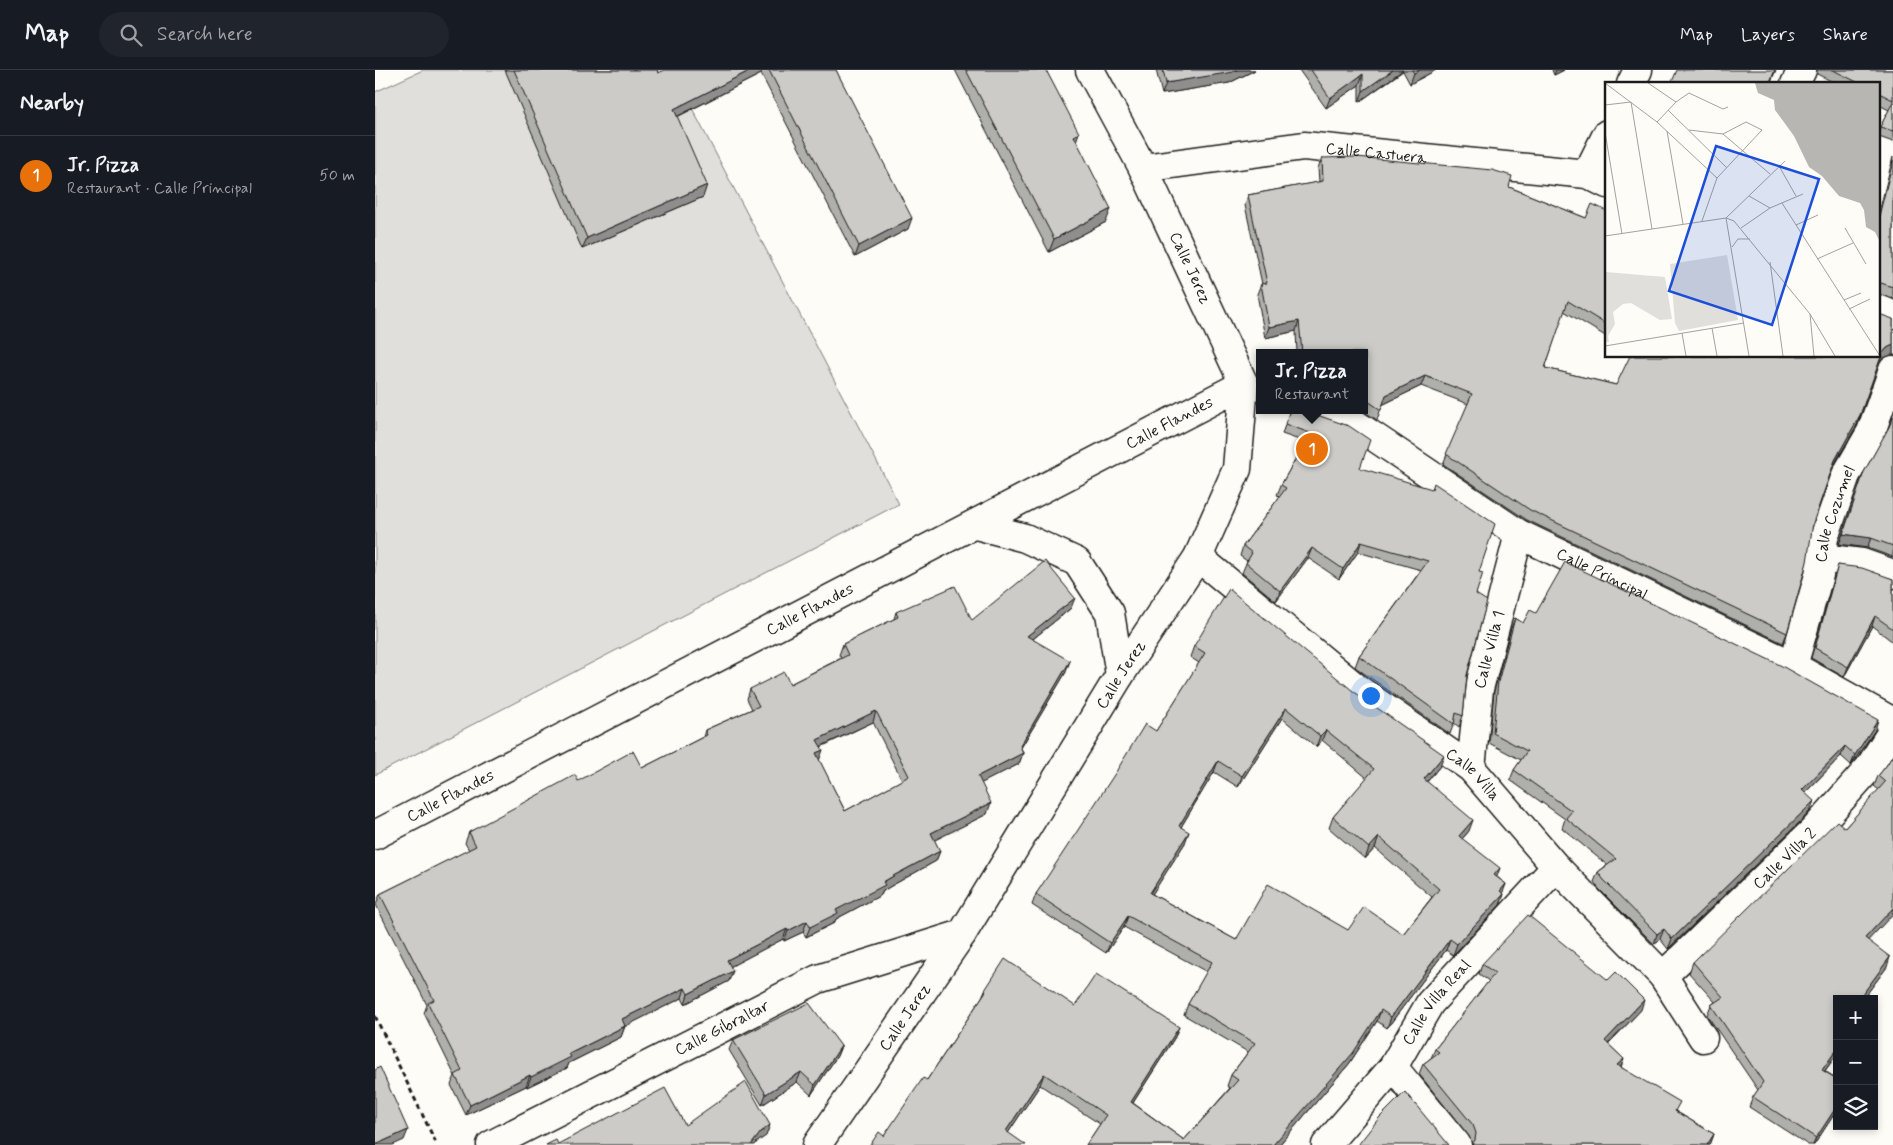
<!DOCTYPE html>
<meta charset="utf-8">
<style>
:root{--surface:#171b24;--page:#20242c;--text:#f1f3f6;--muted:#9ea1a6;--line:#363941;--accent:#b45309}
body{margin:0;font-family:Mynerve,sans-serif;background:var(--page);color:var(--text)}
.controls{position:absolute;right:15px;bottom:15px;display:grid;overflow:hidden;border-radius:0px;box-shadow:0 2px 8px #0003}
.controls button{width:45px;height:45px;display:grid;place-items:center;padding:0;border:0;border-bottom:1px solid var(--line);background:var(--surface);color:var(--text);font:25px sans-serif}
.you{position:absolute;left:995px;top:625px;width:18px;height:18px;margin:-12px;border:4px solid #fff;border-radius:50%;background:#1a73e8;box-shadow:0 0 0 8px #1a73e833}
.badge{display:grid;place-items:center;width:32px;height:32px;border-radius:50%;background:var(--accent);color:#fff;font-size:16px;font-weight:700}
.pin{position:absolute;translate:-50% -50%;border:2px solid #fff;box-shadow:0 1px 5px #0006}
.popup{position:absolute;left:881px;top:279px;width:112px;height:65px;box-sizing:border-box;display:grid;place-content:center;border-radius:0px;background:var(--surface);filter:drop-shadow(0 1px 4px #0005);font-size:16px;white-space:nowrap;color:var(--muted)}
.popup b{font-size:19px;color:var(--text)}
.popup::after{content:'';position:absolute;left:50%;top:100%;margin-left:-10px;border:10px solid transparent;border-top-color:var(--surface)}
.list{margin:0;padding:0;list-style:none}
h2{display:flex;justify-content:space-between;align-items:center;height:65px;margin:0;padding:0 20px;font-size:21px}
h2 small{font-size:16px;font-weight:400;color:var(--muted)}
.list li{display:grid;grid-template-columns:32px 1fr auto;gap:15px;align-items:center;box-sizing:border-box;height:80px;padding:0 20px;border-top:1px solid var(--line)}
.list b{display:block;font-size:19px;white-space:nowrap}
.list p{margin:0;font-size:16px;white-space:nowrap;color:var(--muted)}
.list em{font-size:16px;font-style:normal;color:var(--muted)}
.icon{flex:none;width:28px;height:28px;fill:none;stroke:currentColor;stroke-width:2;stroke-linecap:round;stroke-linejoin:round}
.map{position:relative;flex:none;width:1518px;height:1075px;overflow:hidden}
header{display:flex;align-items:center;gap:30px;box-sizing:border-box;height:70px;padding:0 25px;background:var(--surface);border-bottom:1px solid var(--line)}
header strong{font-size:24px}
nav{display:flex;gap:28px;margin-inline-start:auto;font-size:18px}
.search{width:350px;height:45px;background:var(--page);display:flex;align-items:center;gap:12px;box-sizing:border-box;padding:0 18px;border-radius:28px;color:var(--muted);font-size:19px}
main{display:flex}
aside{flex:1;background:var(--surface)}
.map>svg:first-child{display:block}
.green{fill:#e0dfdb;stroke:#7e7e7c}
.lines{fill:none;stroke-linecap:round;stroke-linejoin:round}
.minor-casing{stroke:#1c1c1c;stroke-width:31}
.path{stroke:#1c1c1c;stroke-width:3;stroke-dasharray:5 4;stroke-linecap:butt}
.minor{stroke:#fdfcf7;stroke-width:28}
.wall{fill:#afafac;stroke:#1c1c1c;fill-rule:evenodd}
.shaded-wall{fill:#8f8e8c;stroke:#1c1c1c}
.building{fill:#cccbc8;stroke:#1c1c1c;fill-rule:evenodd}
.labels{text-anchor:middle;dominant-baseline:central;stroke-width:5;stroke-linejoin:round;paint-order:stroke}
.street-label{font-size:16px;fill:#1c1c1c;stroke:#fdfcf7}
.inset-road{fill:none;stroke:#a3a29f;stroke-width:1}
.view{fill:#1d4ed8;fill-opacity:0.15;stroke:#1d4ed8;stroke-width:2.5}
.inset-edge{fill:none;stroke:#1c1c1c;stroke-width:2.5}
</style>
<header>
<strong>Map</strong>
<div class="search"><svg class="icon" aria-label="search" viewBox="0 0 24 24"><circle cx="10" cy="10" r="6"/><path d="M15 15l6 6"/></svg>Search here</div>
<nav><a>Map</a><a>Layers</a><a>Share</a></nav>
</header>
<main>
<aside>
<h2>Nearby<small></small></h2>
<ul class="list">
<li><span class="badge" style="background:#e8710a">1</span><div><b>Jr. Pizza</b><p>Restaurant · Calle Principal</p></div><em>50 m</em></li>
</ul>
</aside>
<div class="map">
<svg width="1518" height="1075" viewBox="0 0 1518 1075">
<rect width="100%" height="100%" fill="#fdfcf7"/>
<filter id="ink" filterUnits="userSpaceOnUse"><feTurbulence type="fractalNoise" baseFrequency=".02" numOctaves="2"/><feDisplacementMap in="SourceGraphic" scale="10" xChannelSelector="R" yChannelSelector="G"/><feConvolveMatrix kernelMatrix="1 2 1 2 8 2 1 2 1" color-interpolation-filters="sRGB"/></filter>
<g filter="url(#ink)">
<path class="green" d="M48 0H297L524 434 0 705V22Z"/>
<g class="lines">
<g class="minor-casing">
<g id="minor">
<path d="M1256 14 1263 0"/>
<path d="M1420 14 1427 0"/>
<path id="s1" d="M768 98 929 76 1212 104 1232 114"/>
<path d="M1212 104 1232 64"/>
<path d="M1504 239 1518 245"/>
<path id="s2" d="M944 340 977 352 1144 464 1409 591 1518 652"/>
<path d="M601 455 650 468 702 492 735 543 745 605"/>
<path id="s3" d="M823 487 984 620 1096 698 1181 797 1288 906 1328 968"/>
<path d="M1446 488 1487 493 1518 504"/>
<path id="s4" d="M1418 596 1444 505 1449 468 1471 405 1496 362 1518 300"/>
<path id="s5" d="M1096 698 1104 619 1144 464"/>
<path id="s6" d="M0 765 869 314"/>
<path id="s7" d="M1288 906 1439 760 1494 698 1518 660"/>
<path d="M1018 997 1082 1075"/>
<path id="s8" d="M116 1075 443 909 587 864"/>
<path id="s9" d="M442 1075 587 864 745 605 823 487 862 399 869 314 768 98 715 0"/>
<path id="s10" d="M951 1075 1018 997 1055 933 1181 797"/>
</g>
</g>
<path class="path" d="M0 946 62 1075"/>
<use href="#minor" class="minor"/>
</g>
<path class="wall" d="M130 0H282L283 3 290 0H461L533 159 480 187 386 4 302 47 328 127 207 179Z
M580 0H671L701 71 731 152 674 182Z
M781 0H880L854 13 787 24Z
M924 0H1061L1035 14 1028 1 984 32V15L951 38Z
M1177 0H1189L1179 5Z
M1442 0H1518V72L1504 67V59L1514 40 1504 35V14H1462L1442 4Z
M1518 87V229L1504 224V142Z
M947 88 1134 117 1211 148 1232 141V267L1189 241 1170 298 1241 315 1504 286 1518 249V285H1516L1508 288 1504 294 1482 355 1457 399 1438 453 1412 563 1408 573 1152 450 1068 394 1093 334 1046 316 1007 335 1002 350 987 340H990V283H922L921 261 890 268 882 224 886 214H887L870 135 873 125 944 112 943 98Z
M915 340 985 398 1104 502 1101 524 1088 646 1084 657 1079 653 1075 664 980 597 984 586 1046 500 983 482 964 509 933 488 901 531 867 503 872 491 865 486 868 476 905 426 902 425 906 415 930 372 907 364Z
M1518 347V487L1492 478 1464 474 1489 402 1514 358Z
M1463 495 1518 509V572L1497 556 1469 607 1436 588 1460 505Z
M696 538 658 569 691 602 646 678 648 683 644 694 606 713 612 744 559 770 565 781 561 791 516 816 508 821 506 825 461 849 459 853 431 867 428 862 409 871 408 869 356 896 354 911 310 934 307 928 250 956 246 967 194 993 192 998 152 1017 151 1016 91 1045 76 1015 80 1006 49 943 52 935 1 835 5 824 94 780 90 773 94 762 203 711 267 698 328 667 330 660 377 639 372 629 375 619 415 614 466 588 464 585 468 574 519 549 521 542 597 550ZM498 652 527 710 470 741 444 690 446 677Z
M1161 543 1500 660 1476 695 1466 686 1430 723 1435 741 1428 749 1293 879 1285 869 1279 874 1224 819 1219 812 1223 802 1232 795 1187 758 1190 749 1135 710 1139 700 1146 690 1114 673 1119 622 1136 558 1140 548 1148 553Z
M819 576 1065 696 1052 712 1094 761 1087 769 1122 807 1131 814 1127 823 1129 824 1125 835 1078 885 1071 880 1012 958 1002 951 974 994 904 1075H711L725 1054 665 1015 633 1063 509 1066 552 1010 607 927 610 920 700 936 800 967 758 1033 809 1070 855 1018 852 1016 856 1005 873 982 809 945 813 934 832 902 749 857 731 883 657 835 661 824 781 661 824 593 815 587ZM907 648 941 677 947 670 992 708 958 747 954 758 990 789 1000 778 1057 827 1028 864 973 860 861 870 777 824 810 773 806 757 839 702 863 717Z
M1518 685 1493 871 1512 897 1488 929H1462V984L1450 1001 1462 1009V1040L1439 1075H1433L1374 1037 1378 1027 1383 1020 1332 945 1336 935 1340 932 1314 903 1318 892 1470 758 1504 720 1499 716 1503 706 1511 696Z
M1107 894 1266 940 1233 974 1249 989 1246 997 1302 1042 1339 1064 1335 1075H1097V1073L1094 1066 1044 1004 1048 994 1056 988 1060 979 1114 911 1104 904Z
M358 970 466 976 462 986 436 1025 422 1012 387 1035 354 980Z"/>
<path class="shaded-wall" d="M376 0H387L386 4 295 50 299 39Z
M862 0H880L854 13 787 24 791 13Z
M1018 0H1028L984 32 988 21Z
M1045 0H1061L1035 14 1039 3Z
M1181 0H1189L1179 5Z
M1400 0H1401L1395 14H1394Z
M988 4 984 15 951 38 955 28Z
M704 63 699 77V66Z
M332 115 328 127 207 179 212 168Z
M736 139 731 152 674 182 679 169Z
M537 148 533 159 480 187 484 176Z
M924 251 921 261 890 268 894 257Z
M1518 275V285H1516L1508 288 1504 294 1507 284 1512 278Z
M1050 306 1046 316 1007 335 1011 325Z
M1485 345 1482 355 1456 400 1460 390Z
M1468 464 1496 468 1492 478 1464 474Z
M986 472 983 482 964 509 968 499Z
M937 478 933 488 901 531 905 521Z
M700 528 696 538 648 577 652 566Z
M1500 546 1497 556 1469 607 1473 597Z
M695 591 691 602 641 686 645 676Z
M911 638 907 648 863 717 867 706Z
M501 641 498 652 438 680 442 670Z
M1503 650 1500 660 1476 695 1480 685Z
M951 660 947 670 941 677 945 666Z
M1470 676 1466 686 1423 730 1427 720Z
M448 680 444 691 441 683Z
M648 683 644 694 599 717 603 706Z
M1069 685 1065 696 1045 720 1049 709Z
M843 691 839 702 800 767 804 756Z
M1439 731 1435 741 1428 749 1293 879 1297 869Z
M616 733 612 744 552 774 556 763Z
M1098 750 1094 761 1080 777 1084 766Z
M814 762 810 773 771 834 775 823Z
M1004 767 1000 778 990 789 994 778Z
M565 781 561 791 516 816 508 821 506 825 461 849 459 853 431 867 435 857 461 840 520 805Z
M1125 798 1121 809 1119 805Z
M1131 814 1127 825 1125 821Z
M1129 824 1125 835 1078 885 1082 874Z
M1518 838V844L1486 878 1490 868Z
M753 846 749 857 731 883 735 873Z
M432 851 428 862 409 871 413 861Z
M412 859 408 869 349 900 352 890Z
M1289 859 1285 869 1279 874 1282 864Z
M1075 869 1071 880 1012 958 1016 947Z
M1515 887 1512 897 1488 929H1484Z
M358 901 354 911 310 934 313 924Z
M310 918 307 928 243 960 247 949Z
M1269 930 1266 940 1226 981 1230 971Z
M1006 940 1002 951 974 994 904 1075H898Z
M250 956 246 967 194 993 192 998 152 1017 156 1007 194 984Z
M804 957 800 967 752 1042 756 1032Z
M466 976 462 986 436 1025 440 1015Z
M1462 979V984L1443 1010 1447 1000Z
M1249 989 1245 999 1242 995Z
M426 1002 422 1012 387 1035 391 1024Z
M669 1004 665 1015 627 1072 631 1061Z
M155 1005 151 1016 91 1045 95 1035Z
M1462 1036V1040L1439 1075H1438L1441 1068Z
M395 1055 391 1066 382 1072 380 1075H376L386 1062Z
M33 1060 29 1070 18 1075H0Z
M1339 1064 1335 1075H1332Z"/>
<path class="building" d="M139 0H282L283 3 290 0H376L299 39 332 115 212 168Z
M394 0H461L537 148 484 176Z
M591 0H671L704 63 699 66 736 139 679 169Z
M788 0H862L858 2 791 13Z
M936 0H1018L988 21V4L955 28Z
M1037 0H1045L1039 3Z
M1302 0H1400L1394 14H1296Z
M1458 0H1518V30L1504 23V14H1486Z
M1518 32V61L1505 57Z
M982 87 1117 100 1137 106 1134 117 1211 148 1217 134 1232 141V255L1193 231 1170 298 1241 315 1255 286H1504V244L1518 249V275L1512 278 1507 284 1485 345 1460 390 1438 453 1432 492 1412 563 1155 440 1071 384 1097 324 1050 306 1011 325 1006 340 990 329V283H927L924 251 894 257 886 214 892 213 873 125 948 111 947 88Z
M1518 91V217L1506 213 1504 214V146Z
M915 340H936L942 345 974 356 995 370 985 398 1057 419 1059 413 1120 454 1104 502 1108 503 1101 524 1112 531 1092 605 1088 646 1081 643 1079 654 984 586 1053 491 986 472 968 499 937 478 905 521 871 493 877 483 868 476 911 418 906 415 935 363 910 354Z
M1518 347V476L1496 468 1468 464 1489 402 1514 357Z
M670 491 700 528 652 566 695 591 645 676 648 683 603 706 616 733 556 763 565 781 520 805 508 812 510 815 461 840 463 843 435 857 432 851 413 861 412 859 352 890 358 901 313 924 310 918 247 949 250 956 194 984 196 987 156 1007 155 1005 95 1035 80 1005 87 1001 53 933 59 930 5 824 101 776 94 762 200 705 203 711 258 681 267 698 332 665 330 660 384 636 375 619 409 602 415 614 473 585 468 574 523 547 521 542 580 516 597 550ZM501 641 534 706 470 741 441 683 448 680 442 670Z
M1190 492 1405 595 1503 650 1480 685 1470 676 1427 720 1439 731 1431 739 1297 869 1289 859 1282 864 1228 809 1223 802 1241 789 1191 748 1197 741 1139 700 1152 681 1118 663 1123 612 1140 548 1148 553 1155 540 1161 543Z
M1463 495 1487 498 1518 509V559L1500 546 1473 597 1440 578Z
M854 519 978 621 1069 685 1049 709 1098 750 1084 766 1125 798 1119 805 1131 814 1125 821 1129 824 1082 874 1075 869 1016 947 1006 940 978 983 898 1075H711L731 1045 669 1004 631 1061 651 1075H495L504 1062 509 1066 548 1008 552 1010 611 921 610 920 630 889 700 936 721 904 804 957 756 1032 809 1070 863 1010 856 1005 880 973 813 934 837 892 753 846 735 873 661 824 739 705 770 654 781 661 830 583 819 576ZM911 638 945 666 951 660 999 699 958 747 994 778 1004 767 1064 819 1028 864 989 837 973 860 893 814 861 870 775 823 814 762 804 756 843 691 867 706Z
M1518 685V838L1490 868 1515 887 1484 929H1462V979L1447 1000 1462 1009V1036L1441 1068 1378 1027 1388 1012 1336 935 1348 927 1318 892 1462 751 1470 758 1510 712 1503 706 1511 696Z
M1153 845 1233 910 1241 902 1269 930 1230 971 1249 989 1242 995 1305 1032 1300 1041 1339 1064 1332 1075H1097L1100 1070 1101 1063 1098 1055 1048 994 1064 982 1060 979 1120 903 1107 894Z
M434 933 466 976 440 1015 426 1002 391 1024 358 970Z
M5 997 33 1060 0 1075V1000Z
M371 1012 395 1055 386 1062 376 1075H171L181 1070 183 1074 290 1018 310 1055Z
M1030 1022 1074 1075H983L1004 1048Z"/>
</g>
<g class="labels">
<g class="street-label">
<text stroke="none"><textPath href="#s1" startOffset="235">Calle Castuera</textPath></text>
<text transform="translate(815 198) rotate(65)">Calle Jerez</text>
<text stroke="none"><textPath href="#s6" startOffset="895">Calle Flandes</textPath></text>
<text stroke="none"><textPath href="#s4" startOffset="158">Calle Cozumel</textPath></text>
<text stroke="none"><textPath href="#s2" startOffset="328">Calle Principal</textPath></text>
<text stroke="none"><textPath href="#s6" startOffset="490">Calle Flandes</textPath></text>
<text stroke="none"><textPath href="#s5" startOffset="120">Calle Villa 1</textPath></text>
<text stroke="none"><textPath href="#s9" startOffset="560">Calle Jerez</textPath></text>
<text stroke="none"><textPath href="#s3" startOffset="351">Calle Villa</textPath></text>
<text stroke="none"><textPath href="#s6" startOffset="85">Calle Flandes</textPath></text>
<text stroke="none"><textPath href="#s7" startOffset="169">Calle Villa 2</textPath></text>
<text stroke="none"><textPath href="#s10" startOffset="181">Calle Villa Real</textPath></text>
<text stroke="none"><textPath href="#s9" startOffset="155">Calle Jerez</textPath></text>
<text stroke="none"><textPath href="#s8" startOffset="259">Calle Gibraltar</textPath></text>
</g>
</g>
<g transform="translate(1230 12)">
<rect width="275" height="275" fill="#fdfcf7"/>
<path d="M122 173 133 238 74 249 70 241 65 182ZM1 190 60 195 67 237 55 238 26 221 18 222 8 230 10 242 3 254 4 260H0Z" fill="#e0dfdb"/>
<path d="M150 1H275V160L270 150 261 145 259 128 255 121 234 114 217 94 204 85 189 54 170 28 169 18 153 11Z" fill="#b7b6b2"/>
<path class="inset-road" d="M0 1 52 40 112 96M43 1 71 20M0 23 26 20 47 147M63 28 122 86M52 40 71 20 84 11 118 27 123 25M84 48 118 52 141 40 157 48 112 96 97 139M62 49 78 142M0 50 17 152M118 52 165 92M174 84 191 114M144 114 165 126M177 121 275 274M121 136 144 274M121 136 180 79M191 143 213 133M136 146 165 126 198 112M240 146 261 182M0 154 121 136 129 139 205 232 230 274M127 165 133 157H145M212 177 248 161M165 180 178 274M239 218 256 211M244 227 265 217M205 232 209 274M107 246 112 274M77 251 81 274M0 264 139 241"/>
<path class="view" d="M111 64 214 97 167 243 64 209Z"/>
<rect width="275" height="275" class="inset-edge"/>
</g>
</svg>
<div class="controls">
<button>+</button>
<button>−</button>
<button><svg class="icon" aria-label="layers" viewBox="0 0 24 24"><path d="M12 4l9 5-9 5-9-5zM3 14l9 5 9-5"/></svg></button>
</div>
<div class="you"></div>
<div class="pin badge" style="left:937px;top:379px;background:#e8710a">1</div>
<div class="popup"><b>Jr. Pizza</b>Restaurant</div>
</div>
</main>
